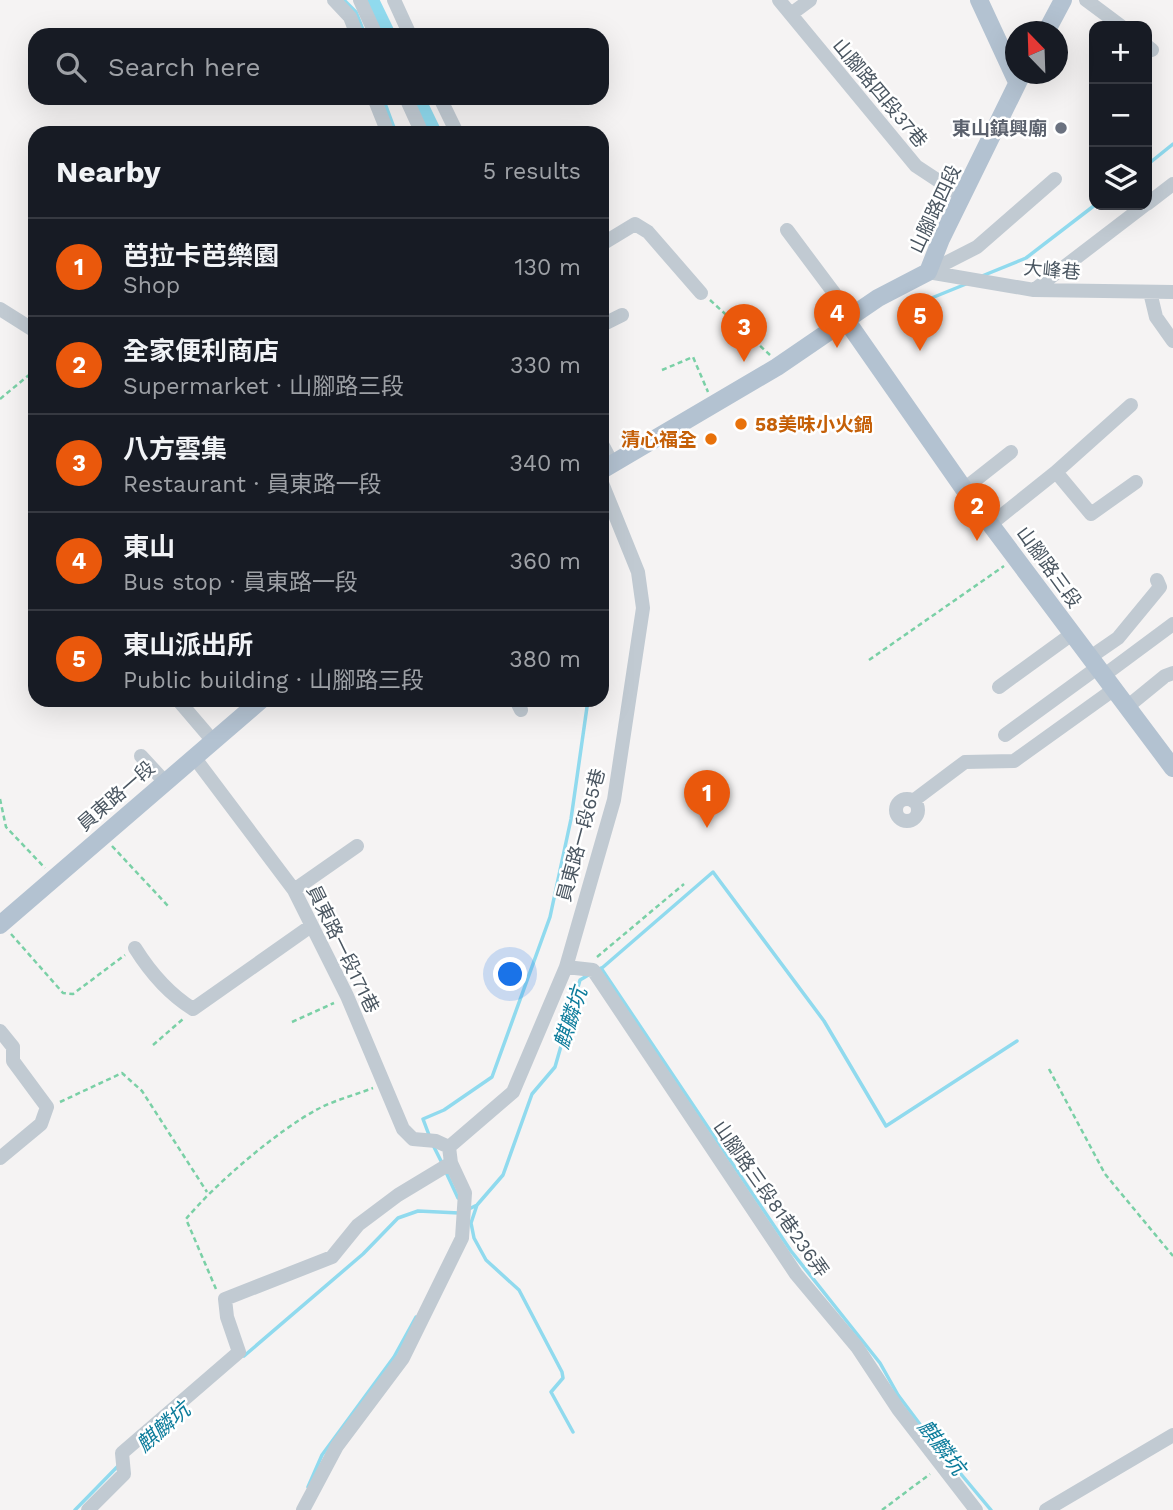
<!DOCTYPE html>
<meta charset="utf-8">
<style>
:root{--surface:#171b24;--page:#242831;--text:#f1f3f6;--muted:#9ea1a6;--line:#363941;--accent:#ea580c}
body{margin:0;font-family:"Work Sans","Noto Sans TC",sans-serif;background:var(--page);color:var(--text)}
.controls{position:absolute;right:21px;top:21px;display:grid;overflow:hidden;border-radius:14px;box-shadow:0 7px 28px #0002}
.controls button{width:63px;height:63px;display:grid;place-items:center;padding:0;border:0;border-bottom:2px solid var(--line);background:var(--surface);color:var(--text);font:35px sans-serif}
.compass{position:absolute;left:1005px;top:21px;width:63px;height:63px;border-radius:50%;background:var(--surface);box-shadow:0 7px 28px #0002;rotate:337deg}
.you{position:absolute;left:511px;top:975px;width:24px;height:24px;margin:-18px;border:5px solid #fff;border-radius:50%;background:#1a73e8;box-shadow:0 0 0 10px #1a73e833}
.badge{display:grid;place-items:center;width:46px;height:46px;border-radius:50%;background:var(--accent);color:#fff;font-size:23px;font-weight:700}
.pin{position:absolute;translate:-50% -58px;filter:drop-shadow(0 2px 4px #0008)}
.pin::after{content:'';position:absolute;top:37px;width:24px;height:21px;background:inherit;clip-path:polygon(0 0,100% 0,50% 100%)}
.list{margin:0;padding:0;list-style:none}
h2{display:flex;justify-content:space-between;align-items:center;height:91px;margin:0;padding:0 28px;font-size:30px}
h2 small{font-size:23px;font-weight:400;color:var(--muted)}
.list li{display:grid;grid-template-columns:46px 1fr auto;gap:21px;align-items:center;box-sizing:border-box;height:98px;padding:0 28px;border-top:2px solid var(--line)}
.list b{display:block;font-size:26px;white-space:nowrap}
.list p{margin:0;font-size:23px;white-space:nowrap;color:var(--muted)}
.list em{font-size:23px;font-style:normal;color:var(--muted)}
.icon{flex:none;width:38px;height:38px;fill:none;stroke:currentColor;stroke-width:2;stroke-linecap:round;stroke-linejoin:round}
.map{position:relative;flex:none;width:1173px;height:1510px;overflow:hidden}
.search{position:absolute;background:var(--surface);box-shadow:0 7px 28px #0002;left:28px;top:28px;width:581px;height:77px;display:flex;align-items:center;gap:18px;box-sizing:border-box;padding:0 24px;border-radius:21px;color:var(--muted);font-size:26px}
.panel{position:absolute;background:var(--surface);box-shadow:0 7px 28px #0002;left:28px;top:126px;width:581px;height:581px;border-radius:21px}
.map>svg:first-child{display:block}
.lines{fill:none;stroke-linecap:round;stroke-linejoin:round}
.stream{stroke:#90daee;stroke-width:3.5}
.canal{stroke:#90daee;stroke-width:14}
.path{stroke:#7ad0a6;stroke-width:2.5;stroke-dasharray:5 3.5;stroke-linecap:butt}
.minor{stroke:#c1cad2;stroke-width:14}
.major{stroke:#b3c2d1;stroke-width:18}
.worship-dot{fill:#6b7280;stroke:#fff;stroke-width:2.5}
.food-dot{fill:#e8710a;stroke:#fff;stroke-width:2.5}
.labels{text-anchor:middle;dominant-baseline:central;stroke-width:5;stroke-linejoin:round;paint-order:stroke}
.street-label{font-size:19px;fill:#4a5661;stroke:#fff}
.worship-label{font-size:19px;font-weight:bold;fill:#5b616d;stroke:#fff;text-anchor:end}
.food-label{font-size:19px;font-weight:bold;fill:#c56008;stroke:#fff;text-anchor:start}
.water-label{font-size:21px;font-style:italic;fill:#0c7c9b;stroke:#fff}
</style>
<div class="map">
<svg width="1173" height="1510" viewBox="0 0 1173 1510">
<rect width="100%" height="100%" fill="#f5f3f3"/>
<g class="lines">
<path class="stream" d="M345 1 356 12 365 35
M383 98 396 133
M1147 165 1173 144
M982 276 1026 258 1095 205
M907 308 966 284
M602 968 713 872 824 1021 886 1126 1017 1041
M597 970 601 968 791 1251 880 1363 898 1395 925 1431 991 1510
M429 1135 423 1119 444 1110 492 1077 550 917 571 819 588 700
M433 1145 442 1163
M445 1170 458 1198
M477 1205 471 1223 474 1238 486 1260 519 1290 562 1372 563 1378 551 1392 573 1432
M469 1209 477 1205 503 1175 532 1094 555 1067 580 980 590 974
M244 1356 363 1254 398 1218 418 1211 459 1213
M308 1487 322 1455 394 1357 416 1317
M75 1510 120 1464"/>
<path class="canal" d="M372 0 389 35
M418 98 435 133"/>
<path class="path" d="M710 300 770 355
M662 370 693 357 708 392
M0 399 35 370
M869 660 1004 566
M0 799 6 827 45 868
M112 846 169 907
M11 934 63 993 73 994 125 955
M597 957 684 884
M292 1022 334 1003
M153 1045 183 1019
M1049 1069 1105 1174 1173 1256
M60 1102 122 1073 142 1091 207 1192
M216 1289 186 1219C215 1184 278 1130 318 1109 335 1100 355 1095 373 1088
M882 1510 930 1474"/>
<path class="minor" d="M334 0 350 17 357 35
M360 0 376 35
M394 0 410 35
M779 0 916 166 963 197
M1086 0 1121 26
M791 14 810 0
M1147 46 1152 50
M374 98 388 133
M406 98 422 133
M440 98 457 133
M1147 204 1173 184
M787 230 846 309V320
M602 244 635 224 648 232 701 293
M928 272 1034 290 1173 292
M928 272 977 247 1055 179
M1034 290 1145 205
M1150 292 1156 317 1173 341
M0 309 35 331
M602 325 622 315
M602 444 612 463
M1056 472 1091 514 1136 482
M964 489 1011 452
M991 524 1056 472 1131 405
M1089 658 1118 638 1160 587 1157 580
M1103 676 1173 624
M999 687 1072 634
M178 700 213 741
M516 700 521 710
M1127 707 1165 676 1173 673
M1005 735 1097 668
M141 756 165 782
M194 757 294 890 347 996 403 1129 413 1139 436 1141 449 1147
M896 810a11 11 0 1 1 22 0a11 11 0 1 1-22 0Z
M913 801 965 762 1014 761 1113 690
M294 890 357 846
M135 948C150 972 169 994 193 1009L311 926
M566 967 593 970 796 1274 857 1347 898 1409 976 1510
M0 1031 13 1047V1061L47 1107 41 1124 0 1158
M88 1510 124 1474 122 1453 239 1352 227 1317 225 1299 332 1257 358 1225 398 1195 451 1163
M303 1510 337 1446 403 1358 462 1238 465 1193 451 1163 449 1147 513 1092 566 967 614 800 643 608 638 572 602 483
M1046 1510 1173 1435"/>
<path class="major" d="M979 0 1017 82
M1046 32 1063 0
M846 320 964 489 1173 768
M602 470 777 367 878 298 928 272 941 239 1022 74
M0 925 261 700"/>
</g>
<circle class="worship-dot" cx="1061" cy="128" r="7"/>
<g class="food-dot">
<circle cx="741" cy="424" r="7"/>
<circle cx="711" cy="439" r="7"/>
</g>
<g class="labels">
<g class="street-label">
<text transform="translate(880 93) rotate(50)">山腳路四段37巷</text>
<text transform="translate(935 209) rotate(-65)">山腳路四段</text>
<text transform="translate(1052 270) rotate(5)">大峰巷</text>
<text transform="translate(1049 567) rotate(54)">山腳路三段</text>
<text transform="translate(116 796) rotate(-41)">員東路一段</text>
<text transform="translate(581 835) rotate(-75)">員東路一段65巷</text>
<text transform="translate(343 949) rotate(64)">員東路一段171巷</text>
<text transform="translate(771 1199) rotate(55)">山腳路三段81巷236弄</text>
</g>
<g class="worship-label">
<text x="1047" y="128">東山鎮興廟</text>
</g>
<g class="food-label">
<text x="755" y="424">58美味小火鍋</text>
<text x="697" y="439" text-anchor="end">清心福全</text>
</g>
<g class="water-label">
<text transform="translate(570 1018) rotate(-72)">麒麟坑</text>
<text transform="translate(163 1427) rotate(-41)">麒麟坑</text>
<text transform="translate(942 1447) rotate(52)">麒麟坑</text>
</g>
</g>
</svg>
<div class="controls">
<button>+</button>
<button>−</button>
<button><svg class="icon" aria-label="layers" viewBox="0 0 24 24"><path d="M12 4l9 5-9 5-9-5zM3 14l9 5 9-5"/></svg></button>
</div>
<svg class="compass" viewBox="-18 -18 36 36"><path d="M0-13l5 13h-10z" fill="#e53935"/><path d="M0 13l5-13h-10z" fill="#9ea1a6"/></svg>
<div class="you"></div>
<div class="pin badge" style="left:707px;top:828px">1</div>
<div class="pin badge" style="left:977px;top:541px">2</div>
<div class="pin badge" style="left:744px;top:362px">3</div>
<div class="pin badge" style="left:837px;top:348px">4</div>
<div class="pin badge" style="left:920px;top:351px">5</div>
<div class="search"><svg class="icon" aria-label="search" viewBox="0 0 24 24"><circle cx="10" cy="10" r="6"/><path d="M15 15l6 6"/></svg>Search here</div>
<section class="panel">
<h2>Nearby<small>5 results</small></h2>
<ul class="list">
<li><span class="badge">1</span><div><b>芭拉卡芭樂園</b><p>Shop</p></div><em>130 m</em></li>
<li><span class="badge">2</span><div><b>全家便利商店</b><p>Supermarket · 山腳路三段</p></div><em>330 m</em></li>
<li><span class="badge">3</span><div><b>八方雲集</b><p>Restaurant · 員東路一段</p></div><em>340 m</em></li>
<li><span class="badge">4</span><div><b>東山</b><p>Bus stop · 員東路一段</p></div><em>360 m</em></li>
<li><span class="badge">5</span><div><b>東山派出所</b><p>Public building · 山腳路三段</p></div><em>380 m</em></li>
</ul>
</section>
</div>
